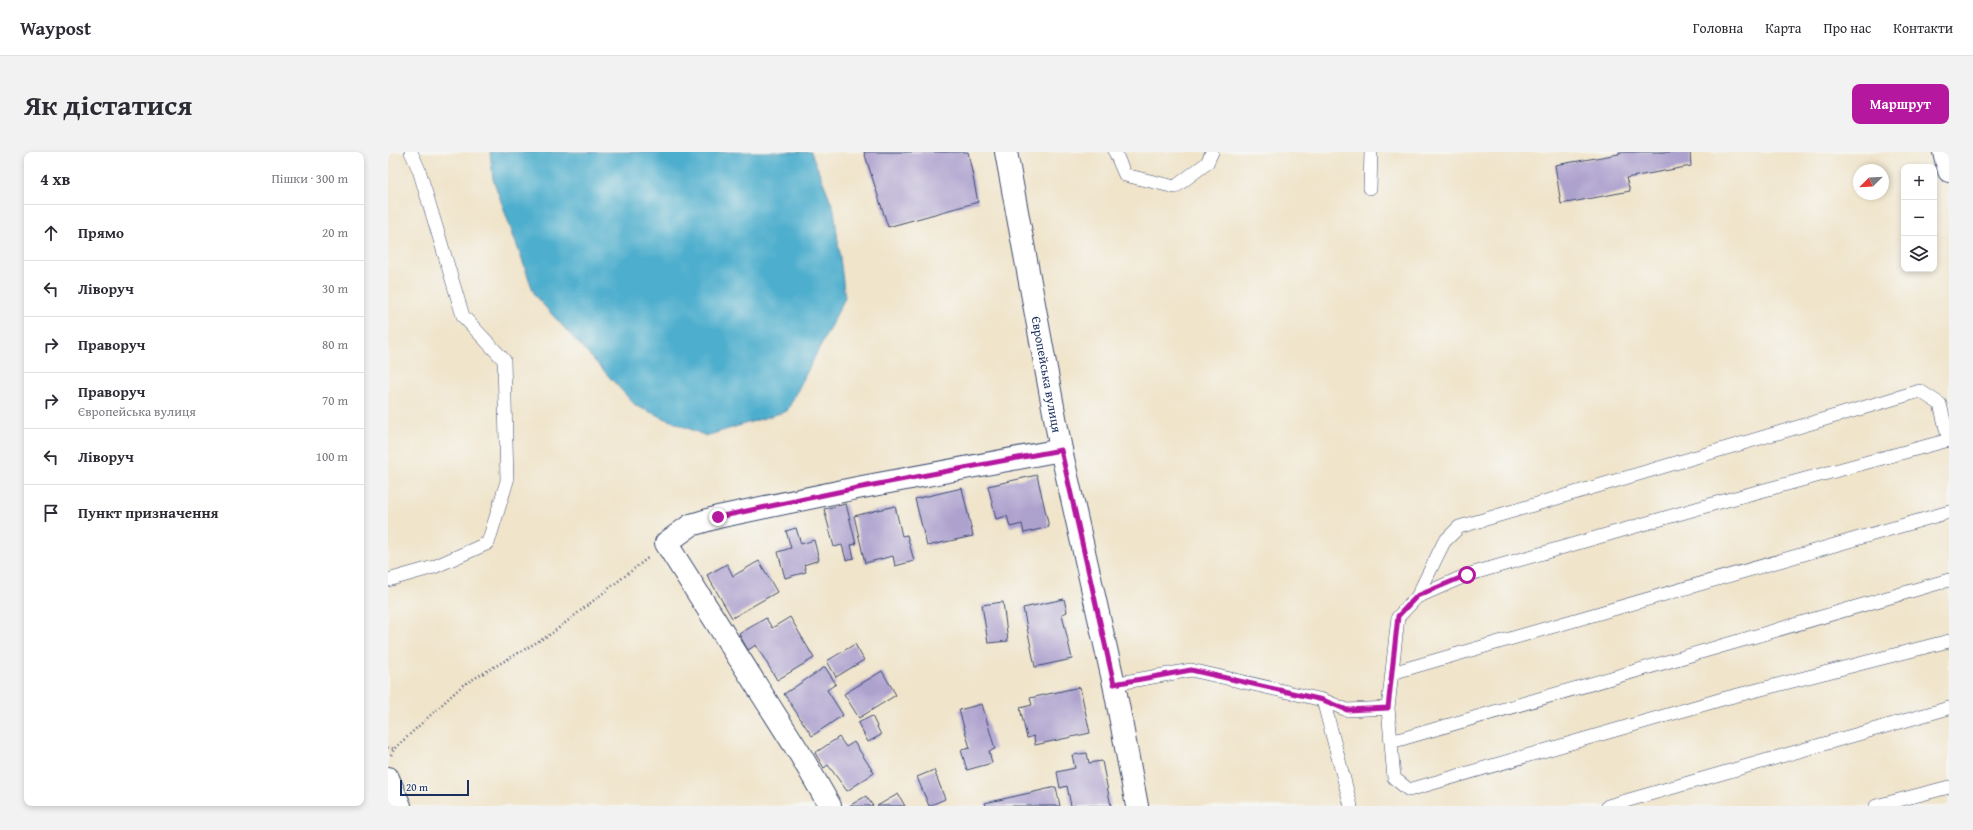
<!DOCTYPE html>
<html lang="uk">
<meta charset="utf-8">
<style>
:root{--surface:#fff;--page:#f2f2f3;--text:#2b2b33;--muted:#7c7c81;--line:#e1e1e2;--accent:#b5179e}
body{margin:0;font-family:"Gentium Book Plus",serif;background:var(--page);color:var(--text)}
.controls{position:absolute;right:12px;top:12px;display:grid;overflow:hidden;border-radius:8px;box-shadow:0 2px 6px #0003}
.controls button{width:36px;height:36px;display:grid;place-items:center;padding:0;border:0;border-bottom:1px solid var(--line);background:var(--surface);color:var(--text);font:20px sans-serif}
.compass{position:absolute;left:1465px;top:12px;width:36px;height:36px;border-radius:50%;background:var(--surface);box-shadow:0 2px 6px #0003;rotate:246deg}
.scale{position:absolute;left:12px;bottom:10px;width:69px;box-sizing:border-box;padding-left:4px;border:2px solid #1b2f5e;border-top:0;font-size:11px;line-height:14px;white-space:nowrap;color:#1b2f5e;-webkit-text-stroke:3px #f6f6f2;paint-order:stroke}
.stop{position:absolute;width:12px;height:12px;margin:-9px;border:3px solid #b5179e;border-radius:50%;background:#fff}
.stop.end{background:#b5179e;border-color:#fff;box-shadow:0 1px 4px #0008}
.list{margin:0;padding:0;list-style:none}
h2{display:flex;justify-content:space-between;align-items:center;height:52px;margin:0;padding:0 16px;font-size:17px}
h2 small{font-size:13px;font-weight:400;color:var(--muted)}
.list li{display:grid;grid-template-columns:26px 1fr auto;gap:12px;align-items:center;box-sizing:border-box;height:56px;padding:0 16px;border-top:1px solid var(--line)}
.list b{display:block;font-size:15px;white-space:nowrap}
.list p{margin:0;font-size:13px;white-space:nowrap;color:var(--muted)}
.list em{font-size:13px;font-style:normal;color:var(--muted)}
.icon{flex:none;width:22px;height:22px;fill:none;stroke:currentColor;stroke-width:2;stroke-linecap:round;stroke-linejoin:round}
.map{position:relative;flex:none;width:1561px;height:654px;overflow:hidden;border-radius:8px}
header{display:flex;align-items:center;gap:24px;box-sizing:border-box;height:56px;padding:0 20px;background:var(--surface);border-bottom:1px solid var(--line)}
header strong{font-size:19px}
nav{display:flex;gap:22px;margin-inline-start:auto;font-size:14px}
.intro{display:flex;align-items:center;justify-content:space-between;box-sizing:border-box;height:96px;padding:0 24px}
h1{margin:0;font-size:28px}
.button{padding:10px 18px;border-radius:8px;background:var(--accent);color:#fff;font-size:14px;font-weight:700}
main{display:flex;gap:24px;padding:0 24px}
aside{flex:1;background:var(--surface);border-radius:8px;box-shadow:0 2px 6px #0003}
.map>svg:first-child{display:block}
.water{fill:#4eaecd;stroke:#346e96}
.building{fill:#ada1ce}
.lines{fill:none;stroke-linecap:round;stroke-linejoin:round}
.service-casing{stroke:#3b4a6e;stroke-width:14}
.minor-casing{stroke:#3b4a6e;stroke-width:24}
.path{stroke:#3b4a6e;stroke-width:2.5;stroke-dasharray:1 3;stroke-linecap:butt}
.service{stroke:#fff;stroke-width:13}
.minor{stroke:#fff;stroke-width:22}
.route{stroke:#b5179e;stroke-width:5}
.labels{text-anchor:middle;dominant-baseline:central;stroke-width:3;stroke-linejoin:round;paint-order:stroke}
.street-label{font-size:13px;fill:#1b2f5e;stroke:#f6f6f2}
</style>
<header>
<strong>Waypost</strong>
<nav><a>Головна</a><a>Карта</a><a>Про нас</a><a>Контакти</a></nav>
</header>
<div class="intro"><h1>Як дістатися</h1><a class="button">Маршрут</a></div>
<main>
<aside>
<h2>4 хв<small>Пішки · 300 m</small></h2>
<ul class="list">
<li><svg class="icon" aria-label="ahead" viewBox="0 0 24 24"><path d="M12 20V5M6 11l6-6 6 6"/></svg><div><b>Прямо</b></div><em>20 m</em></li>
<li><svg class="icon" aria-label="left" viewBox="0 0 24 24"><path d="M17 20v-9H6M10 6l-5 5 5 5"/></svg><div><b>Ліворуч</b></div><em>30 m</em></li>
<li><svg class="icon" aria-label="right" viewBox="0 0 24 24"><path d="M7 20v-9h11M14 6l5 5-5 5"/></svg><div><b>Праворуч</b></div><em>80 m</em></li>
<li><svg class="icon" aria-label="right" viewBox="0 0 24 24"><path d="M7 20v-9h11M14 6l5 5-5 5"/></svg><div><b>Праворуч</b><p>Європейська вулиця</p></div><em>70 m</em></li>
<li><svg class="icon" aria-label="left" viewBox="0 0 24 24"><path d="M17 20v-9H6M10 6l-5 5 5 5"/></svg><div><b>Ліворуч</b></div><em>100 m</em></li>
<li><svg class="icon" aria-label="arrive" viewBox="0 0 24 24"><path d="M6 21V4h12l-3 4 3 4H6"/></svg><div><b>Пункт призначення</b></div></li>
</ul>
</aside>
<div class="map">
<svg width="1561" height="654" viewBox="0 0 1561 654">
<rect width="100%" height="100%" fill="#f6f6f2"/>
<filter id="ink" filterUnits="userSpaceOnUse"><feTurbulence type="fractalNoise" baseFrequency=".025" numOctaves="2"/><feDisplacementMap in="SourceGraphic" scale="8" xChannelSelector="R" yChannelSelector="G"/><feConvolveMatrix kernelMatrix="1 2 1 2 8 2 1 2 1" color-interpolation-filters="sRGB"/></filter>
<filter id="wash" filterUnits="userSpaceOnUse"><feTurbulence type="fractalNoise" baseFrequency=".012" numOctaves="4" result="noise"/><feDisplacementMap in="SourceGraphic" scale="16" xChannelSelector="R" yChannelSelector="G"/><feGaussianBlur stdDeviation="0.9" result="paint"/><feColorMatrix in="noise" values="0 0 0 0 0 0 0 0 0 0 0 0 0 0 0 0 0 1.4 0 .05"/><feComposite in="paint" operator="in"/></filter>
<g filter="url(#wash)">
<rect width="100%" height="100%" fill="#f0e4ca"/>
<path class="water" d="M102 0H423L446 57 457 146 399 259 318 284 248 254 147 144 105 27Z"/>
<g id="blocks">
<path class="building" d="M476 0H580L590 50 500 75Z
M1231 0H1302L1303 14 1238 26 1242 39 1173 52 1167 13 1231 2Z
M649 323 661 375 636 381 634 372 622 375 619 364 608 367 600 334Z
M574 336 585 384 539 394 527 347Z
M458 352 468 392 463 393 466 406 458 408 454 393 446 395 436 357Z
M507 354 514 384 519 383 526 409 507 414 505 404 477 411 466 364Z
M408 376 413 392 426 388 431 408 416 413 418 420 397 426 390 400 403 396 398 379Z
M371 409 389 440 344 466 319 423 339 412 345 424Z
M676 447 679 460 674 462 684 507 647 515 635 456Z
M615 450 620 489 600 491 594 453Z
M402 465 426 506 389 528 368 493 360 498 351 482 378 466 384 476Z
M467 492 476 508 448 525 439 509Z
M437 515 448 532 439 538 455 563 424 584 396 542Z
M494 519 508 543 471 566 456 542Z
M692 535 702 581 647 593 646 584 639 586 632 556 644 553 642 546Z
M594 552 607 597 601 599 604 611 579 618 573 598 582 596 571 558Z
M484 564 493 583 480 590 470 571Z
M451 585 458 595 466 590 486 621 459 639 440 613 436 616 427 601Z
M699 601 701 611 714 609 723 654H683L679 634 672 636 669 620 687 616 684 603Z
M546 618 557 647 541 654 529 625Z
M668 635 672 654H598L597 651Z
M510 642 517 654H489Z
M478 644 485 654H461Z"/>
</g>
</g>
<g filter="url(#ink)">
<use href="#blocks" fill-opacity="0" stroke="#3b4a6e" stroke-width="1"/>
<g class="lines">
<g class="service-casing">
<path id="service" d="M727 0 737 23 787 35 819 11 824 0
M982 36 983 0
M0 428 46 415 100 391 119 329 116 208 75 164 31 18 23 0
M1029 445 1056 390 1071 375 1532 239 1552 252 1561 289
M1004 521 1561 360
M726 532 803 518 935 548 959 558 1000 556 1006 626 1021 638 1338 546 1561 489
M935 548 963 654
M1000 556 1010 465 1029 445 1079 423 1332 350 1561 288
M1003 590 1561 428
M1220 654 1561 556
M1488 654 1561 635"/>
</g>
<g class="minor-casing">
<g id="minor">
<path id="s1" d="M618 0 673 298 726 532 749 654"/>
<path d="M1556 0 1561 19"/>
<path d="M0 626 12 654"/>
<path d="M442 654 412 602 278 391 303 373 330 365 469 336 673 298"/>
</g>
</g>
<path class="path" d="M0 595 6 597
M3 603 6 597 75 533 163 482 261 405"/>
<use href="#service" class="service"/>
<use href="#minor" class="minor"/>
</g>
</g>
<g class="lines" filter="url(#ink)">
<path class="route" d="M330 365 469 336 673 298 726 532 803 518 935 548 959 558 1000 556 1010 464 1029 444 1079 423"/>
</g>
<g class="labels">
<g class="street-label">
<text stroke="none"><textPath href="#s1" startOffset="226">Європейська вулиця</textPath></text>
</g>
</g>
</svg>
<div class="controls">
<button>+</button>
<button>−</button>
<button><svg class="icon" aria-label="layers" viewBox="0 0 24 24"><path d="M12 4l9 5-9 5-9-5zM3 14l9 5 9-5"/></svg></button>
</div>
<svg class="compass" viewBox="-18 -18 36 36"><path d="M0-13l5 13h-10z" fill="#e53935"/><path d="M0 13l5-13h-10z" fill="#7c7c81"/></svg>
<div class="scale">20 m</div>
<div class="stop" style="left:1079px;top:423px"></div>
<div class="stop end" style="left:330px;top:365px"></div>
</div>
</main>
